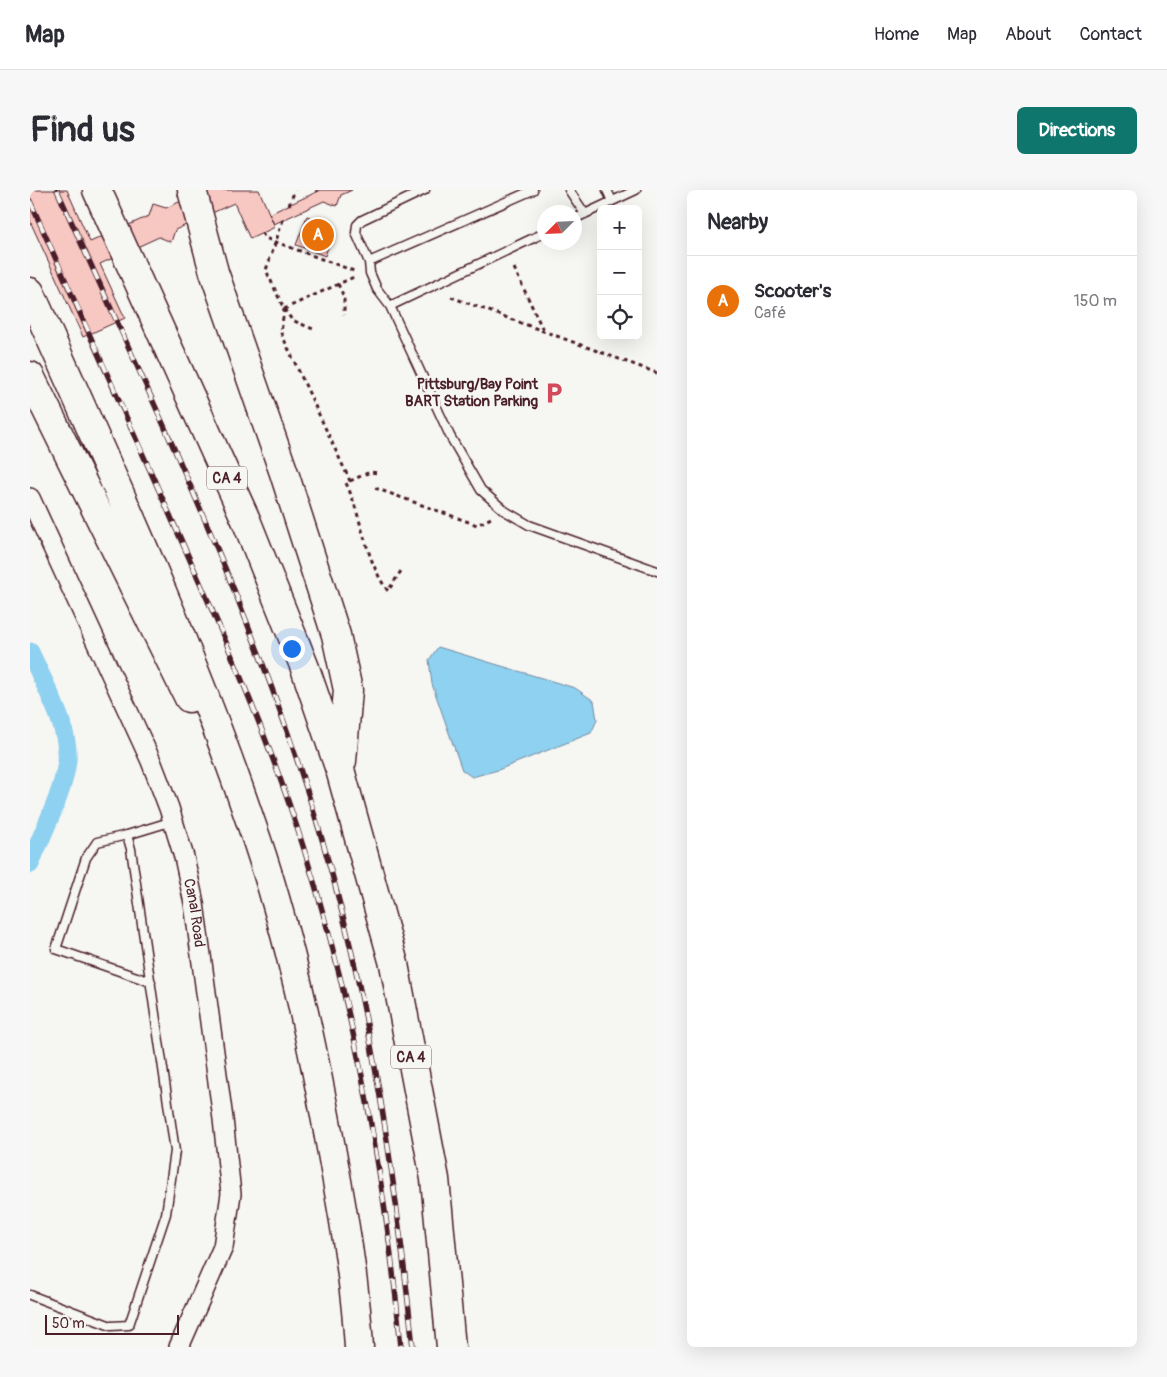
<!DOCTYPE html>
<meta charset="utf-8">
<style>
:root{--surface:#fff;--page:#f7f7f7;--text:#2b2b33;--muted:#7c7c81;--line:#e1e1e2;--accent:#0f766e}
body{margin:0;font-family:Pangolin,sans-serif;background:var(--page);color:var(--text)}
.controls{position:absolute;right:15px;top:15px;display:grid;overflow:hidden;border-radius:8px;box-shadow:0 5px 20px #0002}
.controls button{width:45px;height:45px;display:grid;place-items:center;padding:0;border:0;border-bottom:1px solid var(--line);background:var(--surface);color:var(--text);font:25px sans-serif}
.compass{position:absolute;left:507px;top:15px;width:45px;height:45px;border-radius:50%;background:var(--surface);box-shadow:0 5px 20px #0002;rotate:246deg}
.scale{position:absolute;left:15px;bottom:12px;width:134px;box-sizing:border-box;padding-left:5px;border:2px solid #4a1f2b;border-top:0;font-size:14px;line-height:18px;white-space:nowrap;color:#4a1f2b;-webkit-text-stroke:4px #f6f6f2;paint-order:stroke}
.you{position:absolute;left:261px;top:458px;width:18px;height:18px;margin:-12px;border:4px solid #fff;border-radius:50%;background:#1a73e8;box-shadow:0 0 0 8px #1a73e833}
.badge{display:grid;place-items:center;width:32px;height:32px;border-radius:50%;background:var(--accent);color:#fff;font-size:16px;font-weight:700}
.pin{position:absolute;translate:-50% -50%;border:2px solid #fff;box-shadow:0 1px 5px #0006}
.list{margin:0;padding:0;list-style:none}
h2{display:flex;justify-content:space-between;align-items:center;height:65px;margin:0;padding:0 20px;font-size:21px}
h2 small{font-size:16px;font-weight:400;color:var(--muted)}
.list li{display:grid;grid-template-columns:32px 1fr auto;gap:15px;align-items:center;box-sizing:border-box;height:90px;padding:0 20px;border-top:1px solid var(--line)}
.list b{display:block;font-size:19px;white-space:nowrap}
.list p{margin:0;font-size:16px;white-space:nowrap;color:var(--muted)}
.list em{font-size:16px;font-style:normal;color:var(--muted)}
.icon{flex:none;width:28px;height:28px;fill:none;stroke:currentColor;stroke-width:2;stroke-linecap:round;stroke-linejoin:round}
.map{position:relative;flex:none;width:627px;height:1157px;overflow:hidden;border-radius:8px}
header{display:flex;align-items:center;gap:30px;box-sizing:border-box;height:70px;padding:0 25px;background:var(--surface);border-bottom:1px solid var(--line)}
header strong{font-size:24px}
nav{display:flex;gap:28px;margin-inline-start:auto;font-size:18px}
.intro{display:flex;align-items:center;justify-content:space-between;box-sizing:border-box;height:120px;padding:0 30px}
h1{margin:0;font-size:35px}
.button{padding:12px 22px;border-radius:8px;background:var(--accent);color:#fff;font-size:18px;font-weight:700}
main{display:flex;gap:30px;padding:0 30px}
aside{flex:1;background:var(--surface);border-radius:8px;box-shadow:0 5px 20px #0002}
.map>svg:first-child{display:block}
.water{fill:#8fd1f0;stroke:#738aa1}
.lines{fill:none;stroke-linecap:round;stroke-linejoin:round}
.canal{stroke:#8fd1f0;stroke-width:19}
.building{fill:#f7c7c1;stroke:#4a1f2b}
.service-casing{stroke:#4a1f2b;stroke-width:11}
.tertiary-casing{stroke:#4a1f2b;stroke-width:22}
.motorway-casing{stroke:#4a1f2b;stroke-width:31}
.path{stroke:#4a1f2b;stroke-width:3;stroke-dasharray:4 4;stroke-linecap:butt}
.service{stroke:#f6f6f2;stroke-width:8}
.tertiary{stroke:#f6f6f2;stroke-width:19}
.motorway{stroke:#f6f6f2;stroke-width:28}
.rail-casing{stroke:#4a1f2b;stroke-width:5.5}
.rail{stroke:#f6f6f2;stroke-width:4;stroke-dasharray:11;stroke-linecap:butt}
.labels{text-anchor:middle;dominant-baseline:central;stroke-width:5;stroke-linejoin:round;paint-order:stroke}
.shield{fill:#f6f6f2;stroke:#7e6067;stroke-width:1}
.shield-label{font-size:14px;font-weight:bold;fill:#4a1f2b}
.poi-label{font-size:15px;font-weight:bold;fill:#4a1f2b;stroke:#f6f6f2;text-anchor:end}
.street-label{font-size:15px;fill:#4a1f2b;stroke:#f6f6f2}
</style>
<header>
<strong>Map</strong>
<nav><a>Home</a><a>Map</a><a>About</a><a>Contact</a></nav>
</header>
<div class="intro"><h1>Find us</h1><a class="button">Directions</a></div>
<main>
<div class="map">
<svg width="627" height="1157" viewBox="0 0 627 1157">
<rect width="100%" height="100%" fill="#f6f6f2"/>
<filter id="ink" filterUnits="userSpaceOnUse"><feTurbulence type="fractalNoise" baseFrequency=".02" numOctaves="2"/><feDisplacementMap in="SourceGraphic" scale="10" xChannelSelector="R" yChannelSelector="G"/><feConvolveMatrix kernelMatrix="1 2 1 2 8 2 1 2 1" color-interpolation-filters="sRGB"/></filter>
<g filter="url(#ink)">
<path class="water" d="M408 457 545 498 564 511 567 530 561 543 468 580 442 587 432 580 402 494 399 470Z"/>
<g class="lines">
<path class="canal" d="M0 462C13 492 40 537 37 570 34 603 12 643 0 674"/>
</g>
<path class="building" d="M0 0H37L60 52 119 26 123 14 136 18 175 0H229L245 37 220 49 204 13 145 40 141 52 129 47 70 74 95 128 53 147 0 31Z
M322 0 311 5 307 16 294 11 244 34 239 24 291 0Z
M277 26 305 37 295 66 266 55Z"/>
<g class="lines">
<g class="service-casing">
<path id="service" d="M395 0 332 30 327 35 326 43 339 72 340 83 347 99 360 116 420 246 451 300 475 321 499 335 627 381
M539 0 555 24
M577 0 582 11
M544 29 606 0
M339 72 503 0
M360 116 514 43
M97 645 143 631
M0 1105 81 1136 99 1135 136 1024 145 961 101 659 97 645 67 652 56 668 26 759 121 792"/>
</g>
<g class="tertiary-casing">
<g id="tertiary">
<path id="s1" d="M0 308 121 571 139 618 154 667 164 713 193 929 201 1004 193 1057 149 1157"/>
</g>
</g>
<g class="motorway-casing">
<path id="motorway" d="M67 0 216 330 275 478 311 583 364 774 405 989 421 1157
M162 0 184 82 254 283 306 445 318 500 312 571
M0 102C78 277 159 451 221 633 258 738 281 848 301 958 313 1023 325 1090 329 1157
M0 186 159 508"/>
</g>
<path class="path" d="M286 0 287 2
M259 15 265 0
M253 30 236 80 254 119 262 130 283 139
M232 43 235 48 324 81
M484 78 513 140
M308 94 314 107V125
M421 107 627 183
M254 119 251 143 320 291 316 293C332 327 335 370 358 401L371 381
M254 119 326 86
M320 291 340 282 349 283
M345 298 447 335 463 327"/>
<use href="#service" class="service"/>
<use href="#tertiary" class="tertiary"/>
<use href="#motorway" class="motorway"/>
<g class="rail-casing">
<path id="rail" d="M27 0C135 239 252 478 315 734 349 873 368 1015 383 1157
M0 11C47 115 93 219 139 323 188 432 237 542 273 656 325 819 355 986 371 1157"/>
</g>
<use href="#rail" class="rail"/>
</g>
</g>
<defs>
<g id="parking-bare" transform="scale(1.725)"><path d="M-3.5-5.5H1a3.5 3.5 0 0 1 0 7H-1V5.5H-3.5ZM-1-3.4V-.6H.8a1.4 1.4 0 0 0 0-2.8Z" fill="#d1495b" stroke="#f6f6f2" stroke-width="2.5" paint-order="stroke"/></g>
</defs>
<g fill-rule="evenodd">
<use href="#parking-bare" x="524" y="203"/>
</g>
<g class="labels">
<g class="shield">
<rect x="177" y="276.5" width="40" height="23" rx="4"/>
<rect x="361" y="855.5" width="40" height="23" rx="4"/>
</g>
<g class="shield-label">
<text x="197" y="288">CA 4</text>
<text x="381" y="867">CA 4</text>
</g>
<g class="poi-label">
<text x="508" y="194">Pittsburg/Bay Point<tspan x="508" dy="17">BART Station Parking</tspan></text>
</g>
<g class="street-label">
<text stroke="none"><textPath href="#s1" startOffset="448">Canal Road</textPath></text>
</g>
</g>
</svg>
<div class="controls">
<button>+</button>
<button>−</button>
<button><svg class="icon" aria-label="locate" viewBox="0 0 24 24"><circle cx="12" cy="12" r="6"/><path d="M12 2v4M12 18v4M2 12h4M18 12h4"/></svg></button>
</div>
<svg class="compass" viewBox="-18 -18 36 36"><path d="M0-13l5 13h-10z" fill="#e53935"/><path d="M0 13l5-13h-10z" fill="#7c7c81"/></svg>
<div class="scale">50 m</div>
<div class="you"></div>
<div class="pin badge" style="left:288px;top:45px;background:#e8710a">A</div>
</div>
<aside>
<h2>Nearby<small></small></h2>
<ul class="list">
<li><span class="badge" style="background:#e8710a">A</span><div><b>Scooter's</b><p>Café</p></div><em>150 m</em></li>
</ul>
</aside>
</main>
